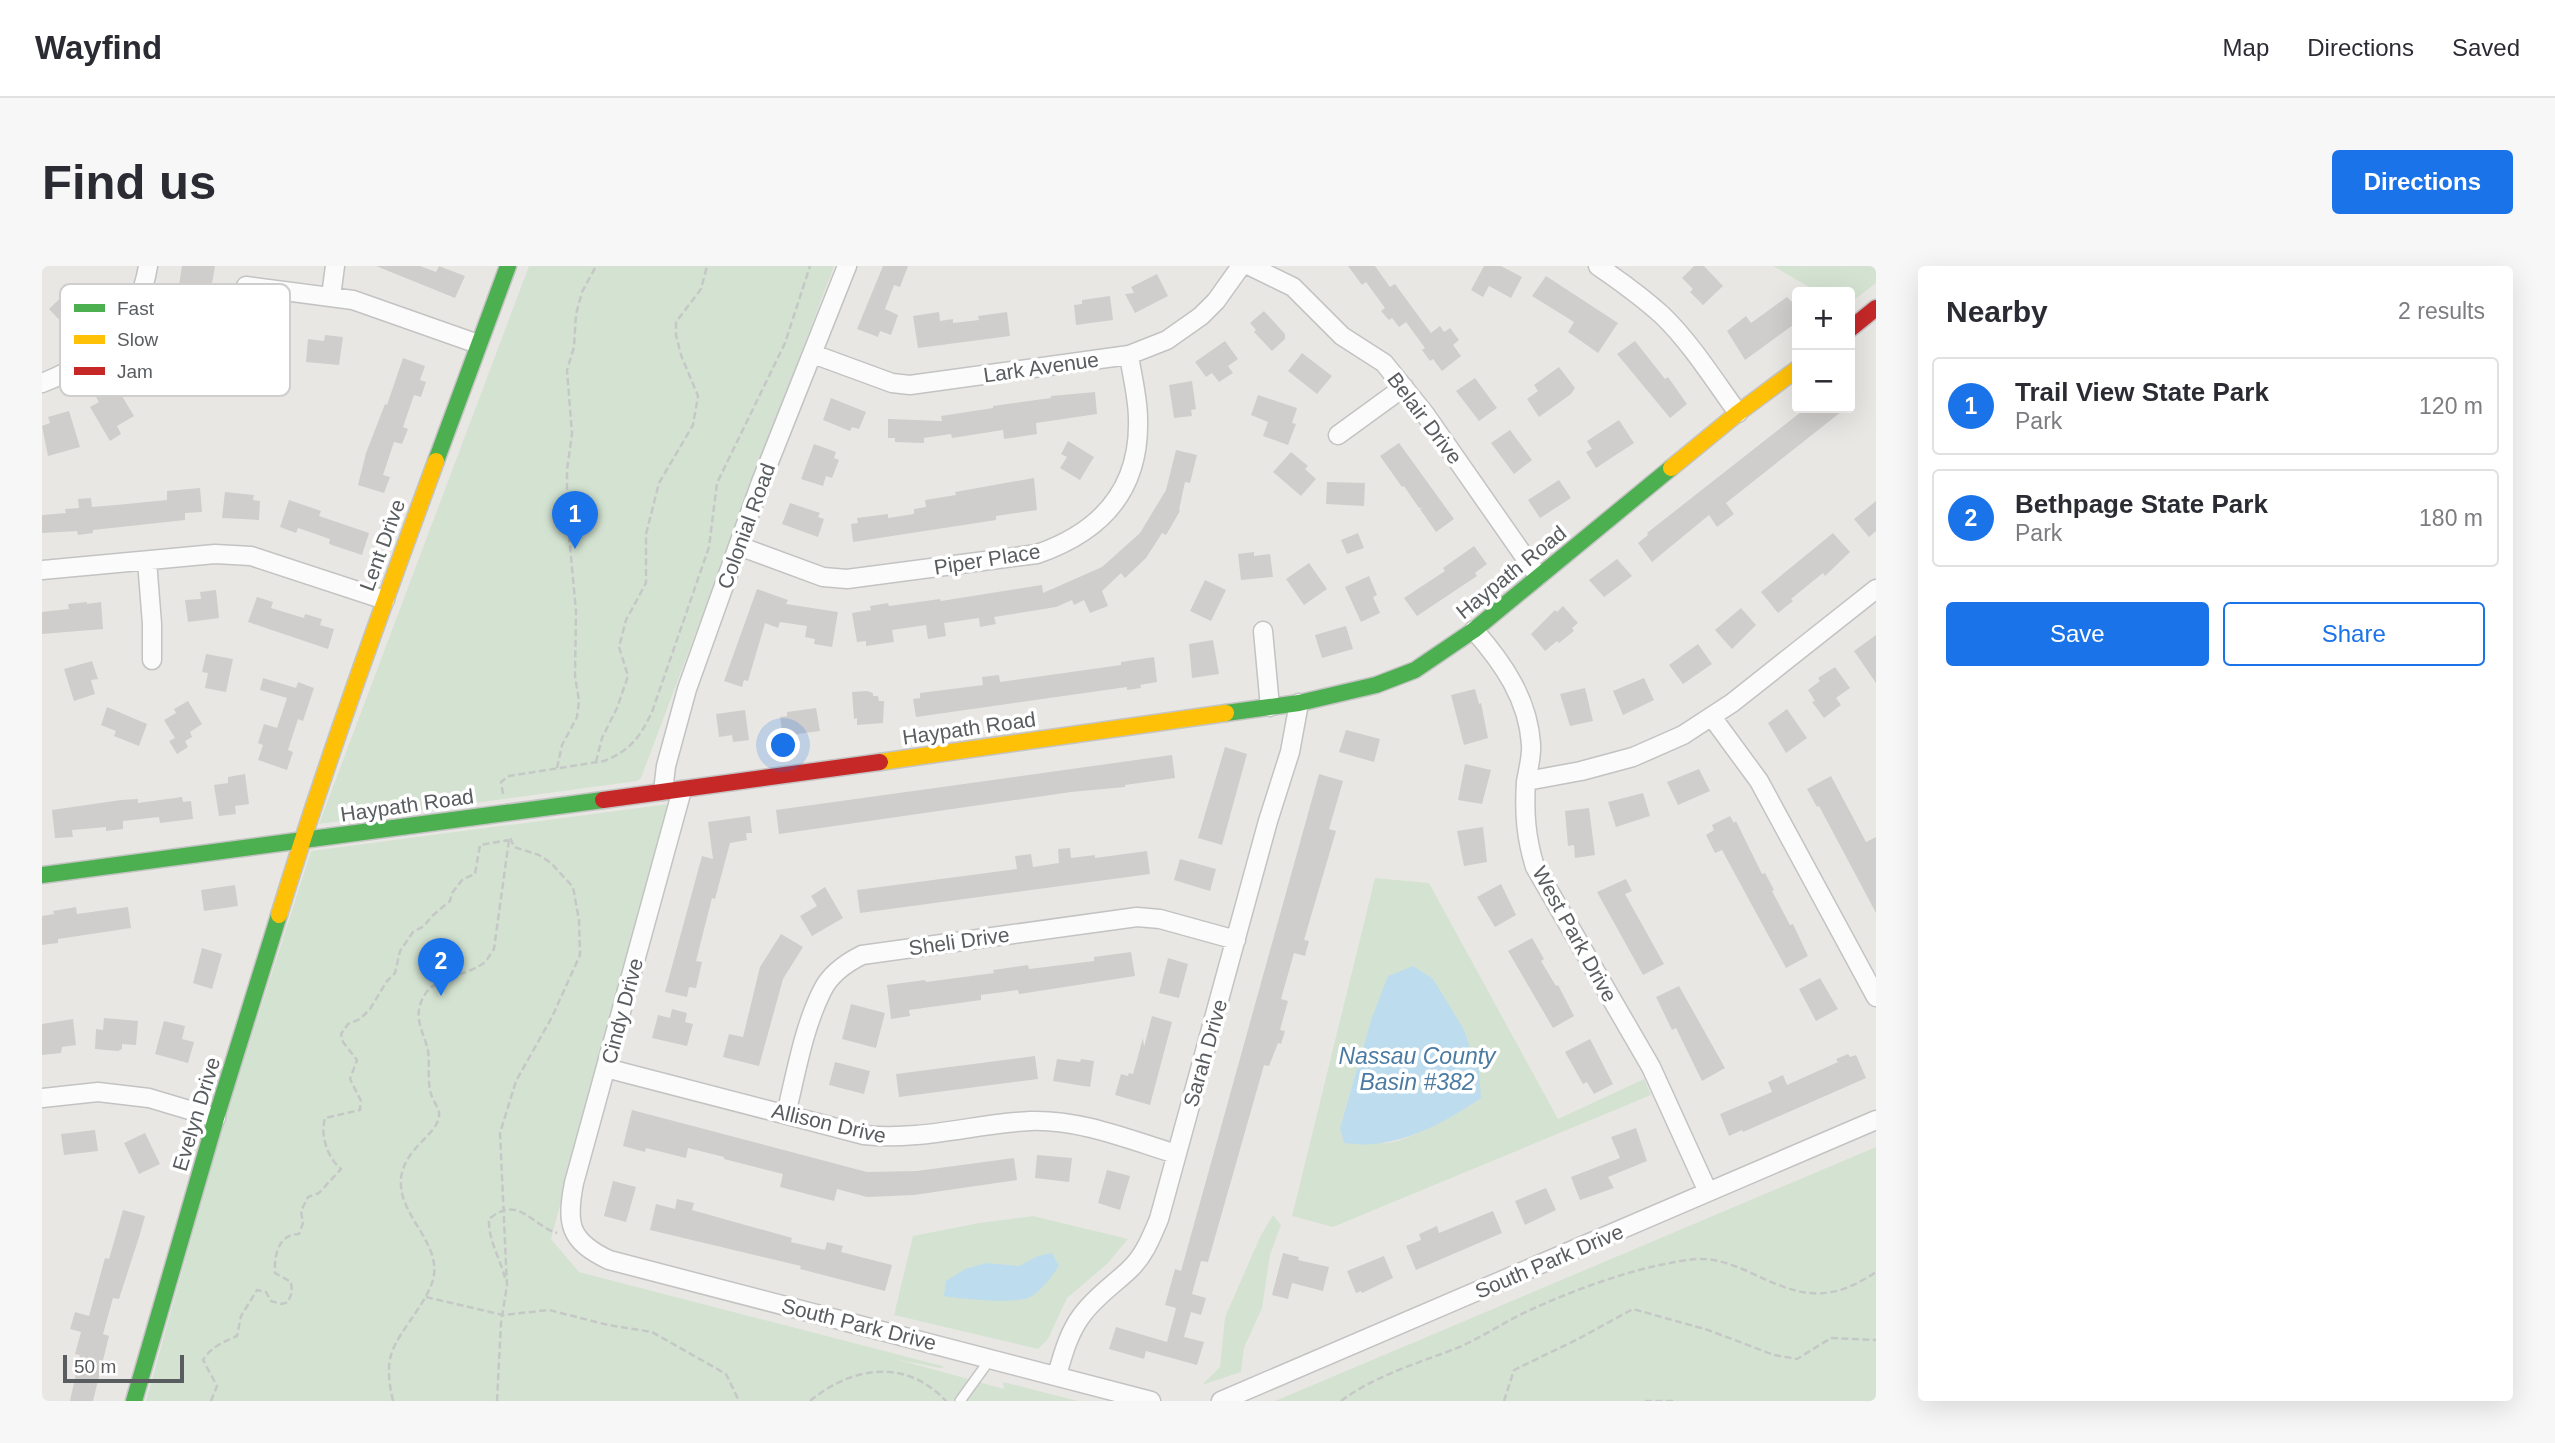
<!DOCTYPE html>
<meta charset="utf-8">
<style>
:root{--surface:#fff;--page:#f7f7f7;--text:#2b2b33;--muted:#7c7c81;--line:#e1e1e2;--accent:#1a73e8}
body{margin:0;font-family:Arial,sans-serif;background:var(--page);color:var(--text)}
.controls{position:absolute;right:21px;top:21px;display:grid;overflow:hidden;border-radius:7px;box-shadow:0 7px 28px #0002}
.controls button{width:63px;height:63px;display:grid;place-items:center;padding:0;border:0;border-bottom:2px solid var(--line);background:var(--surface);color:var(--text);font:35px sans-serif}
.scale{position:absolute;left:21px;bottom:18px;width:121px;box-sizing:border-box;padding-left:7px;border:4px solid #5a5d60;border-top:0;font-size:19px;line-height:24px;white-space:nowrap;color:#5a5d60;-webkit-text-stroke:5px #fff;paint-order:stroke}
.you{position:absolute;left:742px;top:480px;width:24px;height:24px;margin:-18px;border:5px solid #fff;border-radius:50%;background:#1a73e8;box-shadow:0 0 0 10px #1a73e833}
.badge{display:grid;place-items:center;width:46px;height:46px;border-radius:50%;background:var(--accent);color:#fff;font-size:23px;font-weight:700}
.pin{position:absolute;translate:-50% -58px;filter:drop-shadow(0 2px 4px #0008)}
.pin::after{content:'';position:absolute;top:37px;width:24px;height:21px;background:inherit;clip-path:polygon(0 0,100% 0,50% 100%)}
.list{margin:0;padding:0;list-style:none}
h2{display:flex;justify-content:space-between;align-items:center;height:91px;margin:0;padding:0 28px;font-size:30px}
h2 small{font-size:23px;font-weight:400;color:var(--muted)}
.list li{display:grid;grid-template-columns:46px 1fr auto;gap:21px;align-items:center;box-sizing:border-box;height:98px;margin:0 14px 14px;padding:0 14px;border:2px solid var(--line);border-radius:7px}
.list b{display:block;font-size:26px;white-space:nowrap}
.list p{margin:0;font-size:23px;white-space:nowrap;color:var(--muted)}
.list em{font-size:23px;font-style:normal;color:var(--muted)}
.actions{display:flex;gap:14px;padding:21px 28px}
.actions a{flex:1;padding:16px 0;border:2px solid var(--accent);border-radius:7px;text-align:center;font-size:24px;color:var(--accent)}
.actions .main{background:var(--accent);color:#fff}
.map{position:relative;flex:none;width:1834px;height:1135px;overflow:hidden;border-radius:7px}
header{display:flex;align-items:center;gap:42px;box-sizing:border-box;height:98px;padding:0 35px;background:var(--surface);border-bottom:2px solid var(--line)}
header strong{font-size:33px}
nav{display:flex;gap:38px;margin-inline-start:auto;font-size:24px}
.intro{display:flex;align-items:center;justify-content:space-between;box-sizing:border-box;height:168px;padding:0 42px}
h1{margin:0;font-size:49px}
.button{padding:18px 32px;border-radius:7px;background:var(--accent);color:#fff;font-size:24px;font-weight:700}
main{display:flex;gap:42px;padding:0 42px}
aside{flex:1;background:var(--surface);border-radius:7px;box-shadow:0 7px 28px #0002}
.map>svg:first-child{display:block}
.green{fill:#d4e3d1;fill-rule:evenodd}
.water{fill:#bddcee}
.building{fill:#cfcecc}
.lines{fill:none;stroke-linecap:round;stroke-linejoin:round}
.lane-casing{stroke:#c3c3c3;stroke-width:12}
.street-casing{stroke:#c3c3c3;stroke-width:21}
.fast-casing{stroke:#c4c4c4;stroke-width:19}
.slow-casing{stroke:#c4c4c4;stroke-width:19}
.jam-casing{stroke:#c4c4c4;stroke-width:19}
.path{stroke:#c5c8c6;stroke-width:2.5;stroke-dasharray:7 3.5;stroke-linecap:butt}
.lane{stroke:#fcfbfb;stroke-width:9}
.street{stroke:#fcfbfb;stroke-width:18}
.fast{stroke:#4caf50;stroke-width:16}
.slow{stroke:#ffc107;stroke-width:16}
.jam{stroke:#c62828;stroke-width:16}
.labels{text-anchor:middle;dominant-baseline:central;stroke-width:7;stroke-linejoin:round;paint-order:stroke}
.street-label{font-size:21px;fill:#5a5d60;stroke:#fff}
.water-label{font-size:23px;font-style:italic;fill:#4b7ba2;stroke:#fff}
.key{fill:#fff;stroke:#cececf;stroke-width:2}
.key-label{font-size:19px;fill:#5a5d60}
</style>
<header>
<strong>Wayfind</strong>
<nav><a>Map</a><a>Directions</a><a>Saved</a></nav>
</header>
<div class="intro"><h1>Find us</h1><a class="button">Directions</a></div>
<main>
<div class="map">
<svg width="1834" height="1135" viewBox="0 0 1834 1135">
<rect width="100%" height="100%" fill="#e9e7e4"/>
<path class="green" d="M487 0H792L599 512 595 515 277 558Z
M1731 0H1834V17L1808 37V26H1770L1767 21Z
M627 538 509 973 537 1006 904 1101 897 1102 854 1093 962 1123 961 1116 1036 1135H104L177 872 269 585Z
M1333 612 1387 617 1516 853 1602 813 1609 829 1291 961 1250 950ZM1329 754 1439 832C1421 845 1360 880 1339 877 1326 875 1311 867 1298 862Z
M1834 881V1135H1233Z
M1231 949 1239 959 1228 989 1220 1042 1202 1082 1199 1106 1160 1119 1178 1101 1183 1051 1218 971Z
M991 950 1086 973 1065 998 1025 1032 1006 1073 996 1083 852 1049 871 970 937 957Z"/>
<path class="water" d="M1371 700 1391 713 1421 762 1437 805 1439 832C1400 859 1351 885 1302 877L1298 862 1329 754 1346 710Z
M1010 987 1017 1000C1010 1010 998 1027 986 1032 969 1038 921 1033 902 1030L904 1015 923 1003 945 997 977 1000 996 990Z"/>
<path class="building" d="M140 0H173L169 23 137 19Z
M334 0H378L394 6 397 0 423 10 413 32Z
M841 0H866L858 21 852 19 843 43 856 49 849 69 838 65 836 71 815 63Z
M1306 0H1333L1348 21 1353 18 1389 67 1398 60 1402 66 1408 62 1417 74 1411 79 1419 90 1400 105 1391 93 1388 95 1380 84 1383 82 1364 56 1357 61 1350 52 1347 54 1339 45 1343 42 1324 16 1320 19Z
M1442 0H1459L1480 11 1469 32 1447 20 1441 31 1429 24Z
M1652 0H1662L1681 20 1661 39 1648 26 1651 23 1640 12Z
M1115 8 1126 30 1093 47 1083 28 1092 27 1089 21Z
M1504 10 1576 57 1556 87 1526 66 1532 56 1490 30Z
M32 19 51 39 25 62 7 43Z
M1068 30 1071 54 1034 59 1032 39 1040 38V34Z
M1745 31 1750 36 1755 32V56L1703 94 1685 65 1704 50 1709 57Z
M1222 45 1243 68V73L1230 85 1212 66 1214 64 1208 57Z
M897 46 898 55 911 53V57L937 54 936 50 965 46 968 70 876 82 871 50Z
M283 69 301 71 297 99 264 96 266 73 282 75Z
M1183 75 1196 93 1186 100 1191 107 1177 116 1170 107 1164 111 1153 96Z
M1593 75 1623 113 1626 111 1645 138 1628 152 1575 88Z
M113 87 134 107 111 131 90 111Z
M1260 87 1290 110 1275 128 1246 105Z
M361 92 383 100 378 114 384 116 379 131 372 129 361 161 366 163 360 178 352 176 341 209 348 211 342 227 316 219 324 187 343 138 345 139Z
M1517 101 1533 122 1529 128 1497 151 1485 133 1496 125 1492 119Z
M1433 112 1455 142 1437 155 1414 125Z
M1150 115 1154 143 1149 144 1150 150 1132 152 1127 119Z
M74 120 92 150 75 160 79 168 68 175 48 141 57 136 54 131Z
M1053 126 1055 148 994 157 995 168 962 173 961 164 910 172 909 168 882 172V177L853 176V172H846V153L900 155 899 150 951 142V140L1009 132V130Z
M1216 129 1255 142 1250 157 1254 158 1246 179 1221 170 1226 156 1209 149Z
M789 132 824 146 817 163 810 161 808 165 781 154Z
M1764 142H1804L1684 237 1692 248 1675 261 1667 249 1610 296 1596 277 1606 269 1605 267Z
M27 145 38 181 6 190 0 160 8 157 6 151Z
M1577 154 1592 177 1554 202 1544 186 1550 183 1545 175Z
M1468 164 1490 194 1472 208 1449 177Z
M1026 175 1052 191 1038 214 1018 202 1025 191 1019 188Z
M1357 177 1412 253 1394 266 1378 243 1381 242H1377L1362 220 1360 221 1338 190Z
M772 178 794 186 792 192 797 194 790 212 784 210 781 220 759 213Z
M1134 184 1155 189 1148 217 1143 216 1137 244 1138 245 1124 269 1120 267 1104 292 1083 312 1079 307 1060 325 1066 340 1048 347 1042 334 1032 339 1030 334 1014 341 952 351 954 358 938 361 937 352 902 357 904 370 886 373 884 359 850 364 852 376 824 380V375L815 376 810 347 829 344 828 340 846 337 847 340 898 333 899 335 1000 319 1001 327 1060 301 1098 267 1124 224Z
M1249 186 1266 200 1263 203 1274 213 1259 230 1231 206Z
M992 212 995 244 954 250V254L811 276 809 258 816 257 815 252 846 248V252L872 248V243L884 241 883 234 914 229 913 226Z
M1517 214 1529 232 1498 252 1486 234Z
M1285 216 1323 217 1322 240 1284 238Z
M158 222 160 246 143 247V254L51 264V267L36 269 35 265 0 267V249L24 247 23 243 37 242 36 233 49 232 50 241 74 239 125 234V225Z
M183 226 212 229 211 234 218 235 217 254 180 252Z
M247 234 279 245 277 250 327 267 320 289 287 278 288 273 256 262 254 267 238 261Z
M1834 235V265L1827 271 1812 253Z
M748 237 778 247 776 251 782 253 776 271 740 258Z
M1316 267 1322 282 1305 288 1299 274Z
M1791 267 1808 286 1783 310 1781 307 1749 333 1751 335 1736 347 1719 326Z
M1432 280 1445 298 1433 307 1435 310 1375 350 1362 332 1403 305 1401 302Z
M1212 286V290L1228 288 1231 311 1199 314 1196 288Z
M1575 293 1590 310 1562 331 1547 314Z
M1267 297 1285 323 1262 339 1244 313Z
M1327 310 1335 329 1331 331 1338 347 1319 356 1303 321Z
M1163 314 1184 324 1169 355 1148 345Z
M715 323 746 334 744 338 796 346 790 381 772 378 773 373 763 371 765 360 738 356 736 362 723 357 706 415 702 414 700 421 682 415Z
M174 324 177 352 146 356 143 334 159 333 158 326Z
M215 331 231 336 229 342 262 352 263 348 280 353 278 359 292 363 286 383 206 356Z
M45 336V338L59 336 61 363 0 368V346L27 343 26 338Z
M1521 340 1536 357 1530 362 1532 365 1517 377 1515 375 1503 385 1489 368 1513 344 1515 346Z
M1699 342 1714 359 1690 383 1673 364Z
M1304 360 1311 383 1280 392 1273 369Z
M1834 369V417L1812 385Z
M1171 374 1177 408 1150 412 1147 378Z
M1656 378 1670 398 1641 418 1627 399Z
M164 388 191 393 184 426 163 422 166 407 160 406Z
M1112 391 1115 416 1098 419 1099 422 1085 424V421L874 451 871 433 878 432V427L941 419 940 411 957 409 958 416 1079 399V396Z
M50 395 56 413 49 414 53 428 32 435 22 403Z
M1793 401 1808 422 1794 432 1799 439 1782 452 1770 436 1773 435 1766 424 1778 415 1776 412Z
M221 412 254 422 256 416 272 422 261 455 256 453 246 484 251 486 245 504 216 494 221 479 216 477 222 458 235 462 245 432 218 424Z
M1602 412 1612 434 1581 449 1571 425Z
M1543 422 1551 455 1528 460 1518 428Z
M1433 423 1437 438 1439 437 1446 472 1422 479 1409 429Z
M825 425 831 427V430H836L837 435H842L841 457 815 459V452L812 453 810 426Z
M146 435 160 458 148 466 150 471 143 475 146 481 135 488 127 475 133 472 122 454 134 447 132 443Z
M65 441 105 458 97 480 72 470 74 465 59 459Z
M774 442 778 465 741 470 738 451 745 450V446Z
M1745 443 1765 472 1744 487 1726 457Z
M703 444 707 474 691 476 690 469 677 471 674 448Z
M1304 464 1338 473 1332 496 1297 486Z
M1183 481 1205 488 1180 579 1156 572Z
M1130 489 1133 512 1083 519V521L1029 526 737 568 734 544Z
M1423 498 1449 504 1440 538 1416 534Z
M1657 503 1668 525 1636 539 1625 516Z
M203 508 207 538 193 540 194 548 177 550 172 519 186 517V511Z
M1277 508 1301 515 1287 563 1294 565 1262 674 1267 675 1263 690 1252 687 1239 733 1246 735 1238 764 1243 765 1239 778 1236 777 1227 800 1222 799 1166 996 1159 995 1150 1028 1164 1032 1159 1049 1149 1046 1142 1071 1162 1076 1155 1099 1104 1085 1102 1093 1067 1083 1074 1061 1125 1076 1134 1042 1123 1039 1133 1003 1139 1005Z
M1789 510 1824 576 1834 571V647L1777 540 1775 541 1765 523Z
M1601 527 1608 550 1574 561 1566 536Z
M140 531 141 536 149 535 151 553 118 557 117 551 81 555V563L64 565V561L30 564 31 571 13 572 10 544 79 534 96 533V537Z
M1547 542 1553 589 1533 592 1532 579 1526 580 1523 545Z
M708 550 710 567H704L705 574 688 577 673 633 670 632 654 695 660 696 654 722 647 721 645 731 623 726 660 590 671 593 666 556Z
M1688 550 1692 557 1694 555 1720 608 1723 607 1732 624 1730 625 1748 659 1751 658 1766 690 1744 702 1680 584 1673 587 1664 569 1672 564 1670 559Z
M1441 561 1445 596 1422 600 1415 565Z
M1028 582 1029 592 1053 589V592L1105 585 1108 608 818 647 815 624 975 603 973 590 989 588 991 601 1017 597 1016 583Z
M1138 593 1174 603 1168 625 1132 614Z
M1584 613 1590 625 1583 628 1622 698 1601 709 1555 626Z
M1459 618 1474 649 1453 661 1435 631Z
M193 619 196 640 162 645 159 624Z
M783 621 801 652 770 670 758 650 775 640 769 630Z
M34 641 35 648 86 641 89 662 16 673V677L0 679V650L12 648 11 645Z
M739 668 761 681 741 713 717 800 681 791 687 768 701 771 718 701Z
M1490 672 1502 693 1499 695 1514 720 1516 719 1532 750 1511 762 1466 685Z
M160 682 180 688 170 723 151 717Z
M1089 686 1093 710 984 727 977 728 976 724 939 729V734L867 744 868 750 849 753 845 719 883 714 884 716 952 707 951 704 986 699 987 703 1052 695V691Z
M1126 692 1146 698 1137 732 1117 727Z
M1778 712 1796 743 1774 755 1757 723Z
M1637 720 1683 802 1660 815 1634 762 1630 764 1614 731Z
M809 738 843 747 834 782 800 773Z
M630 743 645 747 643 756 651 758 645 780 610 772 616 749 628 752Z
M1110 750 1130 756 1108 839 1073 829 1079 808 1086 810 1087 807 1091 808 1101 772 1102 781Z
M62 752 96 755 94 779 80 778V783L76 785 53 783 54 763 61 764Z
M31 753 34 779 20 781 19 787 0 789V758Z
M122 755 143 760 140 773 152 776 146 797 113 788Z
M1548 773 1571 818 1552 828 1545 816 1541 818 1523 786Z
M1806 788 1808 791 1814 789 1824 812 1701 866 1700 864 1687 870 1678 848 1730 826 1726 816 1741 809 1745 819 1796 796 1794 793Z
M993 790 996 813 857 831 854 808Z
M1015 793 1038 796 1039 793 1052 795 1048 821 1011 815Z
M793 796 828 805 822 828 787 819Z
M590 844 825 906 875 905 972 892 975 914 872 929 825 931 795 923 792 935 738 921 741 908 682 893V891L646 882 644 892 604 882 603 886 581 880Z
M1594 862 1605 895 1566 911 1572 922 1538 934 1529 911 1578 892 1569 871Z
M53 864 56 885 22 889 19 868Z
M103 867 118 898 97 908 82 877Z
M995 889 1030 892 1027 916 993 912Z
M1065 904 1088 910 1078 944 1056 937Z
M571 915 594 921 584 956 562 950Z
M1504 922 1514 944 1483 959 1473 935Z
M635 933 652 937 650 944 750 972 749 976 783 984 785 976 801 980 799 986 850 999 843 1025 758 1003 759 1000 608 964 614 938 633 943Z
M81 944 103 950 98 968 77 1033 71 1032 61 1068 67 1070 51 1135H28L38 1089 33 1088 39 1066 28 1063 33 1046 47 1050 63 992 67 993Z
M1451 945 1460 967 1374 1004 1364 980 1379 974 1377 968 1395 960 1397 967Z
M1241 987 1257 991 1256 994 1287 1001 1281 1025 1250 1017 1246 1033 1230 1029Z
M1342 990 1351 1012 1320 1027 1319 1025 1314 1027 1305 1005Z"/>
<g class="lines">
<g class="lane-casing">
<path id="lane" d="M918 1135 949 1092"/>
</g>
<g class="street-casing">
<path id="street" d="M1208 0 1251 21 1300 70 1342 97 1383 148 1496 310
M1556 0C1578 15 1600 31 1620 49 1649 77 1672 114 1696 147
M204 20 311 34 436 78
M289 30 293 0
M771 88 850 117 868 119 1087 89 1125 74 1159 50 1174 35 1199 0
M0 117C52 97 97 59 106 0
M1296 169 1362 121
M697 280 781 311 805 313 995 288C1059 266 1098 224 1096 153 1096 132 1090 110 1087 89
M105 295 110 358V394
M0 304 173 288 209 290 343 334
M1432 364C1461 397 1486 433 1489 478 1490 490 1486 504 1484 516 1482 547 1484 572 1493 601L1609 801 1666 926
M1221 365 1228 441
M1670 451 1717 515 1834 731
M1485 515 1539 505 1591 491 1641 469 1690 437 1834 323
M640 524 532 917C524 958 527 975 567 994L1109 1135
M621 525 624 500 645 423 719 216 805 0
M564 802 822 869C880 875 931 858 988 855 1038 853 1088 874 1134 888
M0 832 56 826 107 832 174 852
M744 848C754 808 761 763 780 725 788 708 804 697 820 689L1095 651 1118 653 1194 674
M1015 1109C1021 1088 1027 1066 1040 1049 1053 1031 1071 1019 1087 1004 1102 990 1109 972 1117 953L1226 555 1248 486 1257 437
M1179 1135 1834 854"/>
</g>
<g class="fast-casing">
<path id="fast" d="M394 195 466 0
M1184 447 1257 437 1334 419 1373 404 1432 364 1629 202
M0 609 561 534
M92 1135 174 852 237 649"/>
</g>
<g class="slow-casing">
<path id="slow" d="M1629 202 1696 147 1755 103
M838 496 1184 447
M237 649C284 496 339 345 394 195"/>
</g>
<g class="jam-casing">
<path id="jam" d="M1808 63 1834 42
M561 534 838 496"/>
</g>
<path class="path" d="M554 496 560 472 575 442 586 410 577 381 584 354 604 317V268L617 217 651 159 656 130 639 89 634 69V56L659 23 665 0
M515 502 520 479 535 451 537 435 533 410 534 345 525 248V204L530 168 525 104 532 81 534 48 540 26 554 0
M461 528 459 516 467 510 562 495C589 484 598 471 610 446L667 281 675 217 743 77 768 0
M463 1012C458 992 446 974 447 953 477 928 490 960 515 967
M384 1031 461 1049 507 1044 566 1059 610 1066 684 1108 697 1135
M169 1135 175 1120 161 1094C169 1081 181 1076 195 1070L199 1050 215 1024 224 1026 229 1035 240 1038 246 1036 250 1026 249 1016 233 1007C232 990 236 968 257 968L261 957 259 945 266 931 277 927 299 903C285 891 278 869 283 852L318 844 319 835 308 813 315 794 301 776 299 768 306 758 318 753 328 743 345 715 353 707 358 685 371 666 382 660 390 650 408 635 410 627 421 613 433 608 438 579 467 574
M351 1135C340 1087 352 1080 376 1043 382 1034 388 1024 391 1014 400 979 361 953 359 920 356 883 400 868 397 847 396 841 391 834 389 828 385 814 388 799 386 785 383 769 373 756 378 739 387 708 422 713 443 696 446 693 449 687 452 683L467 574
M455 1135 459 1057 465 1019 458 867 474 815 510 751 538 689 537 654 531 621 509 597 497 589 472 581 467 569
M768 1135C810 1100 864 1092 904 1135
M1299 1135C1334 1109 1374 1098 1415 1082 1439 1072 1462 1056 1486 1045 1536 1022 1599 999 1654 993 1672 992 1689 998 1705 1005 1756 1029 1783 1040 1834 1006
M1462 1135 1472 1104 1536 1073 1591 1043 1666 1064 1732 1089 1755 1093 1789 1072 1834 1074
M1603 1135H1632"/>
<use href="#lane" class="lane"/>
<use href="#street" class="street"/>
<use href="#fast" class="fast"/>
<use href="#slow" class="slow"/>
<use href="#jam" class="jam"/>
</g>
<g class="labels">
<g class="street-label">
<text transform="translate(999 101) rotate(-8)">Lark Avenue</text>
<text transform="translate(1383 152) rotate(53)">Belair Drive</text>
<text transform="translate(704 260) rotate(-70)">Colonial Road</text>
<text transform="translate(340 279) rotate(-70)">Lent Drive</text>
<text transform="translate(945 293) rotate(-9)">Piper Place</text>
<text transform="translate(1469 306) rotate(-39)">Haypath Road</text>
<text transform="translate(927 462) rotate(-8)">Haypath Road</text>
<text transform="translate(365 539) rotate(-8)">Haypath Road</text>
<text transform="translate(1533 668) rotate(61)">West Park Drive</text>
<text transform="translate(917 675) rotate(-8)">Sheli Drive</text>
<text transform="translate(580 745) rotate(-75)">Cindy Drive</text>
<text transform="translate(1163 787) rotate(-74)">Sarah Drive</text>
<text transform="translate(154 848) rotate(-73)">Evelyn Drive</text>
<text transform="translate(787 857) rotate(13)">Allison Drive</text>
<text transform="translate(1507 995) rotate(-23)">South Park Drive</text>
<text transform="translate(817 1058) rotate(14)">South Park Drive</text>
</g>
<g class="water-label">
<text x="1375" y="790">Nassau County<tspan x="1375" dy="26">Basin #382</tspan></text>
</g>
</g>
<rect x="18" y="18" width="230" height="112" rx="10" class="key"/>
<rect x="32" y="38" width="31" height="8" fill="#4caf50"/>
<rect x="32" y="69" width="31" height="9" fill="#ffc107"/>
<rect x="32" y="101" width="31" height="8" fill="#c62828"/>
<g class="key-label">
<text x="75" y="49">Fast</text>
<text x="75" y="80">Slow</text>
<text x="75" y="112">Jam</text>
</g>
</svg>
<div class="controls">
<button>+</button>
<button>−</button>
</div>
<div class="scale">50 m</div>
<div class="you"></div>
<div class="pin badge" style="left:533px;top:283px">1</div>
<div class="pin badge" style="left:399px;top:730px">2</div>
</div>
<aside>
<h2>Nearby<small>2 results</small></h2>
<ul class="list">
<li><span class="badge">1</span><div><b>Trail View State Park</b><p>Park</p></div><em>120 m</em></li>
<li><span class="badge">2</span><div><b>Bethpage State Park</b><p>Park</p></div><em>180 m</em></li>
</ul>
<div class="actions"><a class="main">Save</a><a>Share</a></div>
</aside>
</main>
